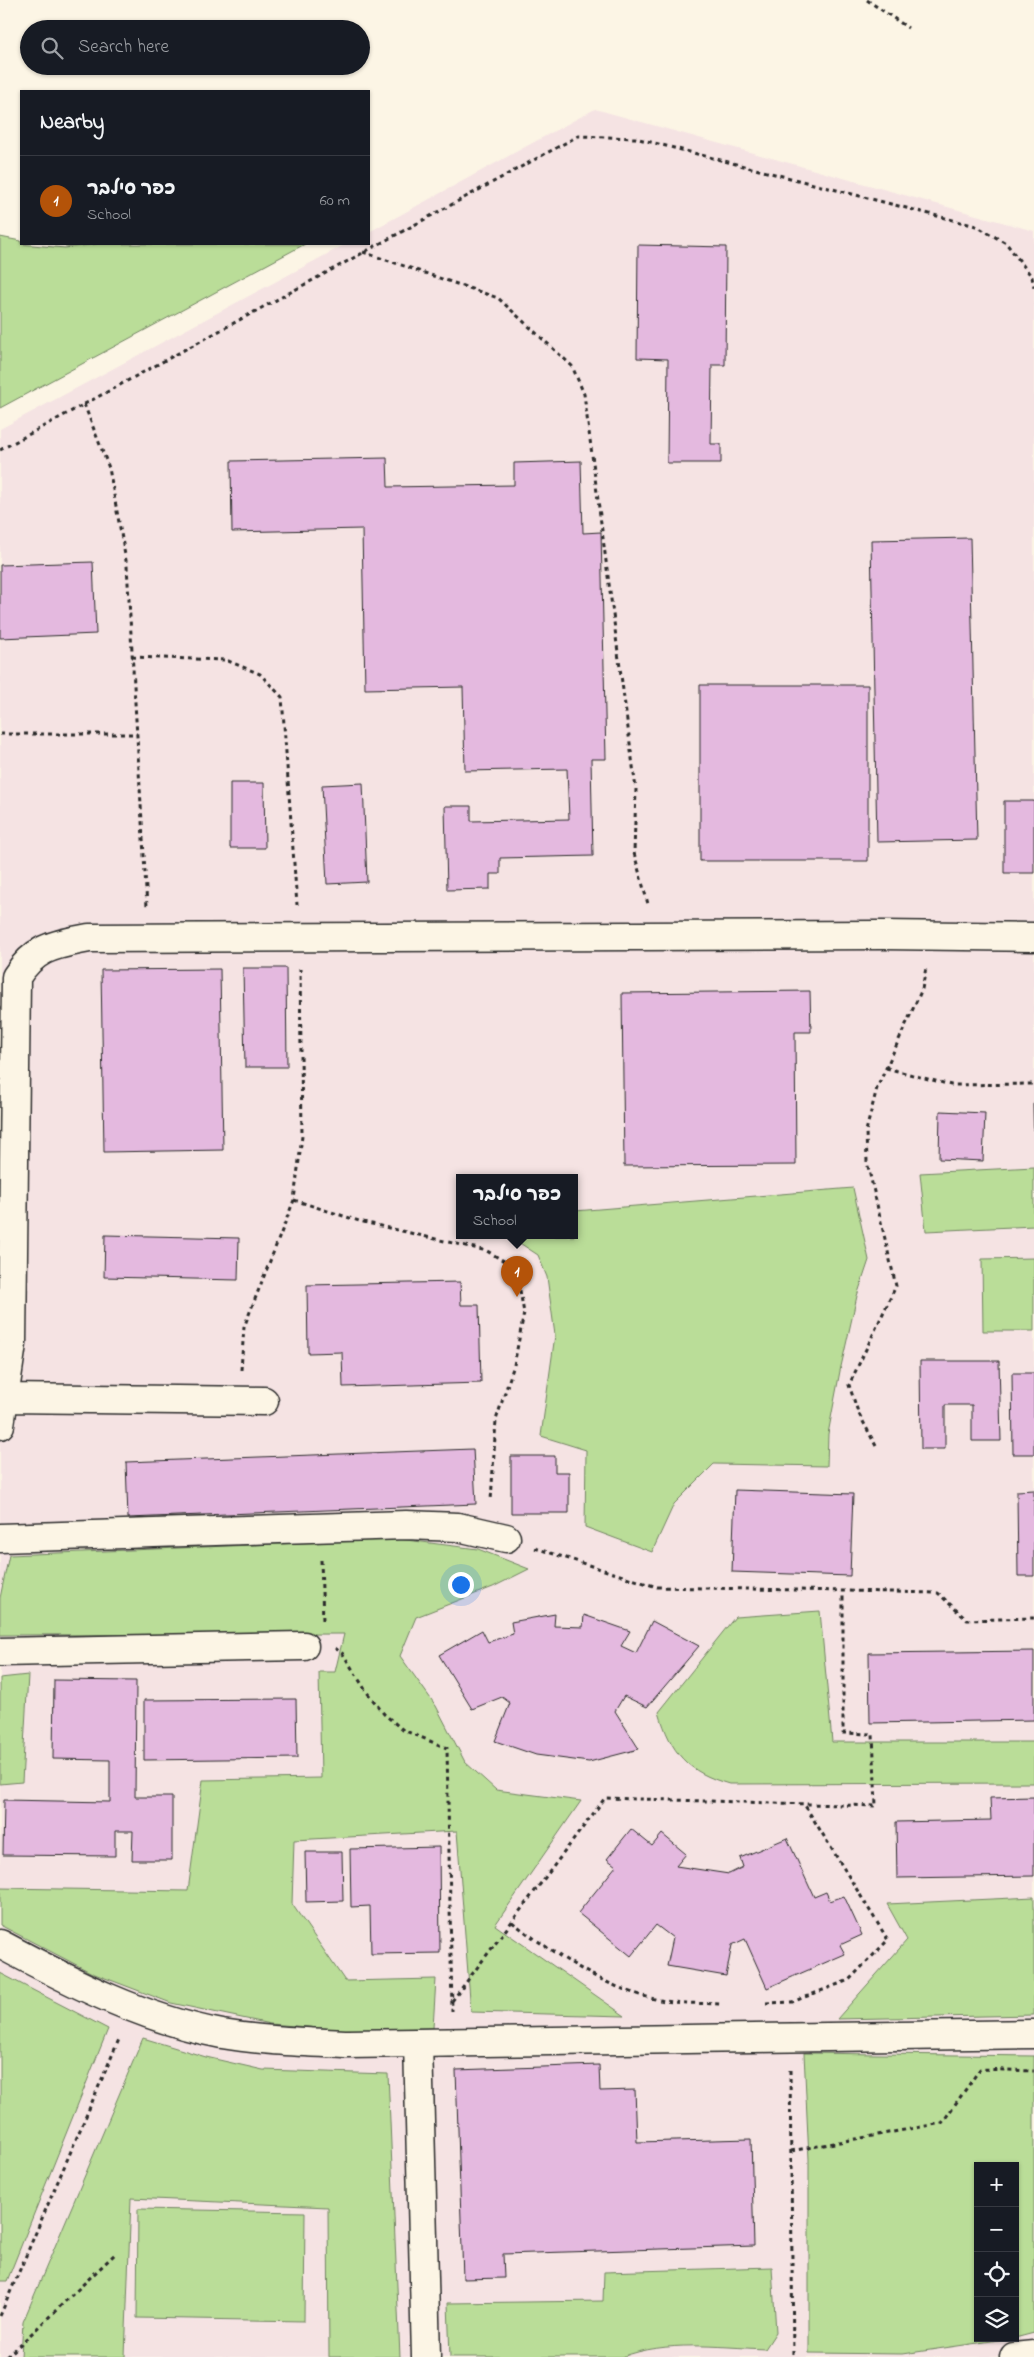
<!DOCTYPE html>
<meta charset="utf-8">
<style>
:root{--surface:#171b24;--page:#242831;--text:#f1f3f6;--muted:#9ea1a6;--line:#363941;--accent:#b45309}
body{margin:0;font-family:"Indie Flower","Playpen Sans Hebrew",sans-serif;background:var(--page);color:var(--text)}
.controls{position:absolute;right:15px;bottom:15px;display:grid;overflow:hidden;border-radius:0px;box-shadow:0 1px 4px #0004}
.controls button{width:45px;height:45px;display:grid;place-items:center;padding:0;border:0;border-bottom:1px solid var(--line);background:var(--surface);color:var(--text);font:25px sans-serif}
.you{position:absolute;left:460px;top:1584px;width:18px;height:18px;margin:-12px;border:4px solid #fff;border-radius:50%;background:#1a73e8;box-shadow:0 0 0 8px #1a73e833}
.badge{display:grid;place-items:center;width:32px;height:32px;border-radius:50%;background:var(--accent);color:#fff;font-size:16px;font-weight:700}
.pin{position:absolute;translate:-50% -41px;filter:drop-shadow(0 1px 2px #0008)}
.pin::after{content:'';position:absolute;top:26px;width:18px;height:15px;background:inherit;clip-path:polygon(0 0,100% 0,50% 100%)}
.popup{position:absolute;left:456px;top:1174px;width:122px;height:65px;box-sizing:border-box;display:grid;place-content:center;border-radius:0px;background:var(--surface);filter:drop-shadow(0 1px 4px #0005);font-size:16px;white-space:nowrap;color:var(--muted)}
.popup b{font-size:19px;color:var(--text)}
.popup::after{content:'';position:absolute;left:50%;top:100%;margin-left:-10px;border:10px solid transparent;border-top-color:var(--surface)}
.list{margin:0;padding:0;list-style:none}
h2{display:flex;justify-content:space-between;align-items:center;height:65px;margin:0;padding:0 20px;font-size:21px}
h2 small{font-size:16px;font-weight:400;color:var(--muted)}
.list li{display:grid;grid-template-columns:32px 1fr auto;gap:15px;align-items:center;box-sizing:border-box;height:90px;padding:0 20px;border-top:1px solid var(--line)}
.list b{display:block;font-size:19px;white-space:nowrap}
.list p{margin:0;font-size:16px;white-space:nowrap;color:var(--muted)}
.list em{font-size:16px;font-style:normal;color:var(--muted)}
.icon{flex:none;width:28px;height:28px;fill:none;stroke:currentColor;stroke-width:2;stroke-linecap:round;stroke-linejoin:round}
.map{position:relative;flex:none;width:1034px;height:2357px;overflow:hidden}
.search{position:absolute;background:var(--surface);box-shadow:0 1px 4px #0004;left:20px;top:20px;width:350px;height:55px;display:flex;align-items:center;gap:12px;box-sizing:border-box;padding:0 18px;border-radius:28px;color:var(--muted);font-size:19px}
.panel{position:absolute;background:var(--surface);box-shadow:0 1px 4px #0004;left:20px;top:90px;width:350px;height:155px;border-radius:0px}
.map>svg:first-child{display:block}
.built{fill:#f5e3e3;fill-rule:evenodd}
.green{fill:#badd98;stroke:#728462}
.building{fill:#e4b9df;stroke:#2b2b2b}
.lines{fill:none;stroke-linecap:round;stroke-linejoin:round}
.minor-casing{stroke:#2b2b2b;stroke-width:31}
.path{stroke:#2b2b2b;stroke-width:3;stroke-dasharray:4 4;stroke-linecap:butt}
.minor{stroke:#fcf5e5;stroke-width:28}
</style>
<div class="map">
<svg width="1034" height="2357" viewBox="0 0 1034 2357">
<rect width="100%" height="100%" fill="#fcf5e5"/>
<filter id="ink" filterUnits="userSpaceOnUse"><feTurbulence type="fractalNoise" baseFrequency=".02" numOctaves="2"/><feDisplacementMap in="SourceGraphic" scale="10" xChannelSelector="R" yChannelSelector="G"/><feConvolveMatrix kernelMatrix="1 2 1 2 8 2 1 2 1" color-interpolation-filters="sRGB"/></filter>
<g filter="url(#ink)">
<path class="built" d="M595 109 1034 231V2357H0V429L346 244H369V232ZM460 1178H574V1236H460ZM978 2166H1015V2338H978Z"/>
<path class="green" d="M0 237 21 241V244L65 248 99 244H305L0 408Z
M1034 1167V1226L926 1231 920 1173Z
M853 1188 869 1260 857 1296 840 1371 828 1434 827 1466 714 1464 674 1504 652 1552 585 1527 586 1450 541 1436 555 1335 547 1277 538 1255 509 1236H574L575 1211Z
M1034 1258V1331H983L982 1259Z
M398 1539 478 1549 529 1569 493 1587 416 1617 400 1656 436 1706 465 1762 496 1790 581 1801 495 1925 625 2016 471 2012 457 1831 294 1840 292 1904 345 1981 436 1979 433 2028 345 2030 270 2024 171 2003 92 1973 0 1925V1888L188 1891 203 1780 321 1778 319 1672H335L344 1634 0 1635V1598L9 1555Z
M820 1611 832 1742H1034V1783L729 1784C687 1772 671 1753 659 1712L735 1617Z
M28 1675 22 1782 0 1784V1678Z
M1034 1897V2015L837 2019 907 1940 887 1904Z
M0 1973 108 2029 7 2281H0Z
M143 2038 206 2057 263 2070 388 2074 400 2357H329L328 2207 131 2198 125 2357H21L23 2322Z
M804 2053 1034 2056V2333L1015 2338V2166H978V2338H1012L903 2354 809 2353V2159Z
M138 2209 305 2212 304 2321 137 2318Z
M772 2267 776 2332 765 2349C718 2347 666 2340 622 2357H450L448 2303 603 2301 604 2272Z"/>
<path class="building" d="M638 245 726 247 725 365H712L711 444H721V463H667L668 359 637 358Z
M387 458 388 487 514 485V463L581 461 583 533 601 532 606 759H591L593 856 500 858V874H490V889L447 890 445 806H471V821L569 819 567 769 465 771 463 687 365 689 362 529 232 532 231 461Z
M970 538 977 840 877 842 871 540Z
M93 562 96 634 0 638V565Z
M700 685H868V861H700Z
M230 783H264L265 848H230Z
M363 783 367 882 327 884 322 785Z
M1004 801H1034V873H1004Z
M243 968H286L287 1067H245Z
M220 969 223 1150 104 1152 101 970Z
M810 991 811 1032H795L796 1165 624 1166 622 993Z
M1033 1104H1034V1152Z
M940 1111 985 1113 983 1161 939 1159Z
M105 1235 239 1238 238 1280 104 1277Z
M460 1282 461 1305H479L481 1383 343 1387 342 1352 308 1353 307 1285Z
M920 1361H999L1001 1441H972V1405H945V1449H921Z
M1012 1373H1034V1454H1013Z
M473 1449 476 1504 128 1518 126 1462Z
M511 1456H555V1472H569V1513H511Z
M735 1490 853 1494 850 1576 732 1572Z
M1034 1490V1576H1018L1017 1491Z
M555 1614 554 1626 583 1627 584 1615 630 1631 621 1646 636 1653 652 1621 699 1646 647 1707 624 1696 615 1711 639 1749 589 1762 536 1755 495 1741 510 1703 502 1697 472 1709 439 1655 482 1630 488 1642 513 1634 511 1622Z
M1034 1651V1720L870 1723 869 1653Z
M54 1680 136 1681 135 1797H172V1860H132L133 1831H115V1856L3 1855 4 1800 110 1802V1760L53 1759Z
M296 1699 297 1758 144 1760V1700Z
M1034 1797V1876L897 1878 896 1822 991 1820 990 1798Z
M631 1829 652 1846 662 1834 686 1854 676 1866 729 1874 743 1867 740 1858 787 1838 814 1897 826 1892 830 1901 844 1896 862 1935 840 1945 845 1954 767 1988 745 1939 732 1945 726 1976 667 1966 673 1938 656 1925 631 1956 578 1913 616 1866 607 1859Z
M439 1847 440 1953 371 1954 370 1906 351 1907 350 1849Z
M305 1852H342L343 1901 306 1902Z
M599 2065 600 2091 635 2090 637 2142 751 2139 754 2246 503 2254 504 2278 463 2279 456 2070Z"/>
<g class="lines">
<g class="minor-casing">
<path id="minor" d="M5 1398 264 1401
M0 1425 12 1344 16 977C36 946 55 945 89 938L883 935 1034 937
M0 1538 406 1525 458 1527 506 1538
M0 1652 304 1646
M0 1944C71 1982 143 2019 222 2034 264 2041 306 2042 348 2044L1034 2034
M418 2043 426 2357
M1014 2357 1034 2355"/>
</g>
<path class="path" d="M867 0 908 28
M363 252 498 298 572 366 584 394 636 789 634 853 648 904
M84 404 109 468 127 566 147 907
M0 450 578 136 635 138 976 226 1006 243 1032 277 1034 287
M132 657 226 660 260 674 282 697 297 905
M0 734H137
M886 1068 951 1085 1034 1084
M294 1200 359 1221 487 1251 516 1268 524 1313 514 1365 496 1420 491 1501
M241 1370 244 1327 294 1200 302 1136 300 969
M876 1446 858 1412 849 1385 896 1286 867 1162 866 1131 877 1088 922 989 926 968
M535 1548 657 1587 938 1593 967 1620 1034 1618
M321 1560 323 1621
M335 1648 343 1654 366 1691 384 1714 403 1730 447 1748 452 2011
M512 1922C557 1956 604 1988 659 2000 679 2004 701 2003 720 2004
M452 2001 605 1798 876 1806 873 1734 843 1733V1591
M766 2003 792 2002 849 1980 888 1940 804 1804
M790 2070 793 2357
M791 2151 942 2123 980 2069 1034 2071
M0 2316 120 2037
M7 2357 116 2253"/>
<use href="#minor" class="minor"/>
</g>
</g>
</svg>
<div class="controls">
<button>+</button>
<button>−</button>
<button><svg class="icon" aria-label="locate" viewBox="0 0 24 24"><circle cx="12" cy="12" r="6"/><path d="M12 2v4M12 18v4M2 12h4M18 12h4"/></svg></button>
<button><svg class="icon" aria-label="layers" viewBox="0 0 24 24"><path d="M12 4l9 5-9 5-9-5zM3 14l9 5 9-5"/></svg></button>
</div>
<div class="you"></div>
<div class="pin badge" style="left:517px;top:1297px">1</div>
<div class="popup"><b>כפר סילבר</b>School</div>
<div class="search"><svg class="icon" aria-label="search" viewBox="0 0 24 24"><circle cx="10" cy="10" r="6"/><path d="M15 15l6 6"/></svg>Search here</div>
<section class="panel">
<h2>Nearby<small></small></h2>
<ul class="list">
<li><span class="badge">1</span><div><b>כפר סילבר</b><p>School</p></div><em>60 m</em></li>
</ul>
</section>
</div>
